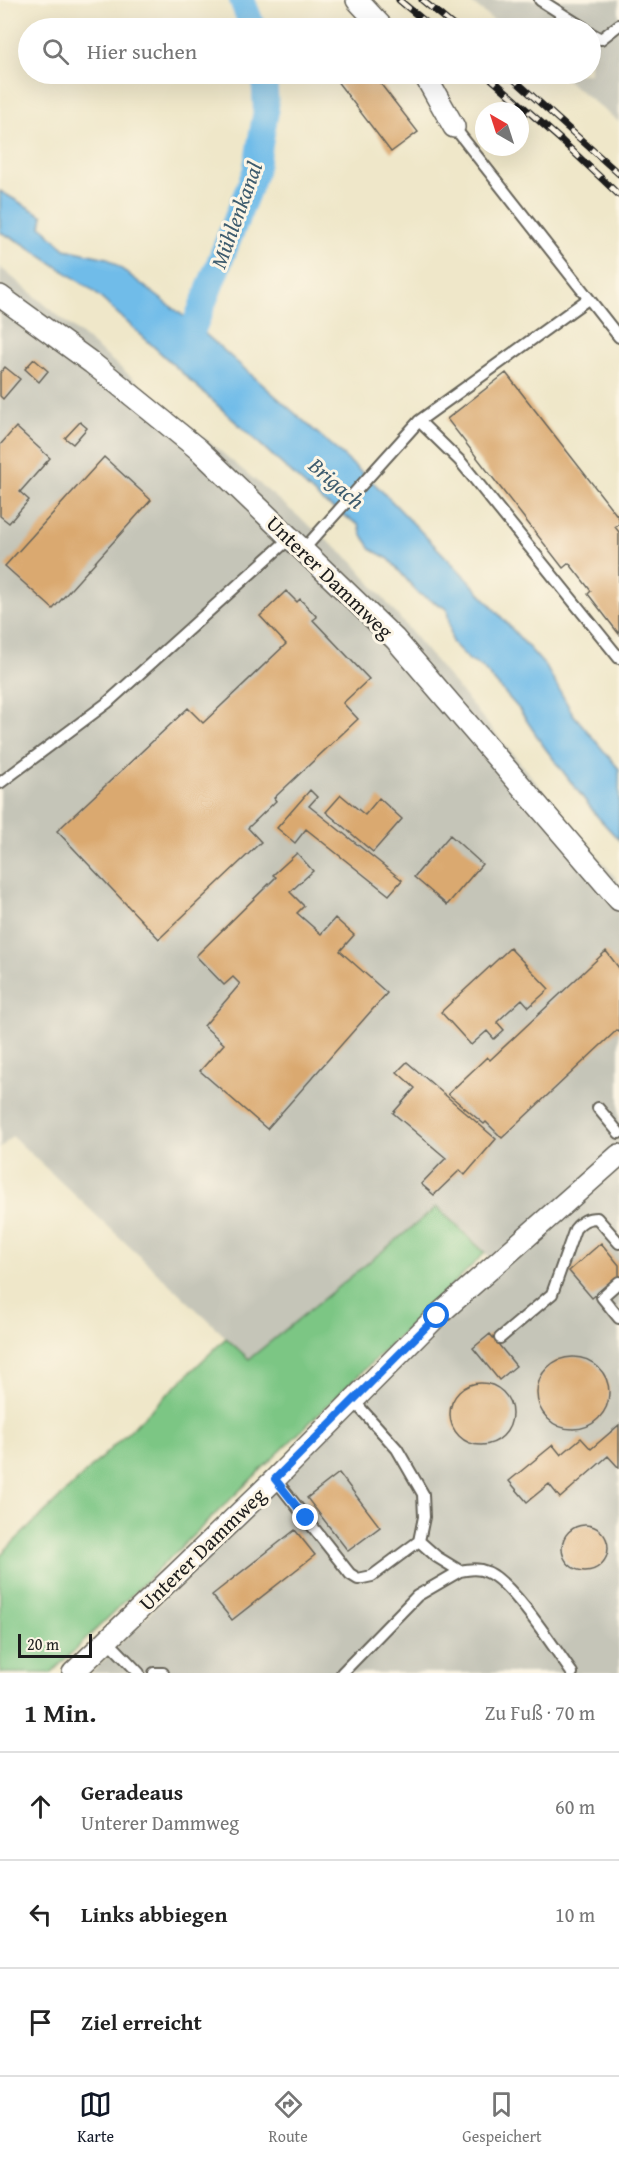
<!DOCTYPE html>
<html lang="de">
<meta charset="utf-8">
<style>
:root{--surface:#fff;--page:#f6f6f6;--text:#222;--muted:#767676;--line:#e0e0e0;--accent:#111827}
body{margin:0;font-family:"Gentium Book Plus",serif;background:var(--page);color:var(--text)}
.compass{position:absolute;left:475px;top:102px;width:54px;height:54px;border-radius:50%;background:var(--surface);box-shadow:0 6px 24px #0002;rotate:321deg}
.scale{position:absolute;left:18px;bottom:15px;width:74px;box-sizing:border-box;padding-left:6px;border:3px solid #1c1c1c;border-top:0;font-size:16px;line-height:21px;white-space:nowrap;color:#1c1c1c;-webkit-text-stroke:4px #fcf5e5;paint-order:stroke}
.stop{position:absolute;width:18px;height:18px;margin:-14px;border:4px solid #1a73e8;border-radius:50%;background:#fff}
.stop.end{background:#1a73e8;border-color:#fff;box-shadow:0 2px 6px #0008}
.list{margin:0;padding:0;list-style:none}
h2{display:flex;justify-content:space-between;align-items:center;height:78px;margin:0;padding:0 24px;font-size:26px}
h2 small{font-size:20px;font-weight:400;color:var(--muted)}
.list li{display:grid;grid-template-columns:39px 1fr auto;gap:18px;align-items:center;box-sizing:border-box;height:108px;padding:0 24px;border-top:2px solid var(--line)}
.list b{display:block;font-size:22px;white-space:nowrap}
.list p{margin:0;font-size:20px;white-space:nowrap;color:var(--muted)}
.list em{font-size:20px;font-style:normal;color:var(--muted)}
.icon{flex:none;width:33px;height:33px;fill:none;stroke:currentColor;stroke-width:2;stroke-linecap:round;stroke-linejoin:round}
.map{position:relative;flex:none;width:619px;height:1673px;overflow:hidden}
.search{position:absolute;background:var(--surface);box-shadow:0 6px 24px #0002;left:18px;right:18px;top:18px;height:66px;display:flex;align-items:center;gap:15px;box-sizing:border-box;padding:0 21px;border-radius:33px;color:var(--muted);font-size:22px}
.sheet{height:402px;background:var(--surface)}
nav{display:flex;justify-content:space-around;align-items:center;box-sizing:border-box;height:84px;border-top:2px solid var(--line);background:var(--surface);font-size:16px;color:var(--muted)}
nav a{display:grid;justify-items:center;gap:3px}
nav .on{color:var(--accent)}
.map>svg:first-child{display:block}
.industrial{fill:#c5c5b8}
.green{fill:#7bc684;stroke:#4c7150;stroke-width:1.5}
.water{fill:#70bce9;stroke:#466c82;stroke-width:1.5}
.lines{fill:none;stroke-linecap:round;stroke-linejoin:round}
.canal{stroke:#70bce9;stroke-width:26}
.building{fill:#daa970}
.service-casing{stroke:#666359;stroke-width:14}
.minor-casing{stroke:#666359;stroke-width:24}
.service{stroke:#fff;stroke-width:10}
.minor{stroke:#fff;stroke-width:21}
.rail-casing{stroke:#1c1c1c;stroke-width:7}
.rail{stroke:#fcf5e5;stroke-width:4.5;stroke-dasharray:14;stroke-linecap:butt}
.route{stroke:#1a73e8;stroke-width:8}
.labels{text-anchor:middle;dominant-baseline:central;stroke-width:6;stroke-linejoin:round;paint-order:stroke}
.street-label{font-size:21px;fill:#1c1c1c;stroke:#fcf5e5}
.water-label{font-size:22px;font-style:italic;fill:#3e5c6e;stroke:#fcf5e5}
</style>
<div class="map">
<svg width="619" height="1673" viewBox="0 0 619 1673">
<rect width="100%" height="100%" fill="#fcf5e5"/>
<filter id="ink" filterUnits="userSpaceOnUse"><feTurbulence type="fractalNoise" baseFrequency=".0167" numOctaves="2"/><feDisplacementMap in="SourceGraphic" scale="12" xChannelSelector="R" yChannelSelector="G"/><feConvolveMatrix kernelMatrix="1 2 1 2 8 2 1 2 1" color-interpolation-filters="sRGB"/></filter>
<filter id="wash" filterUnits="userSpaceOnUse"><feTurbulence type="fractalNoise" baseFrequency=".008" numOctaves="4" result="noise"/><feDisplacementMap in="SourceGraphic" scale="24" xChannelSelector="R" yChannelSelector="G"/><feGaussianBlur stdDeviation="1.35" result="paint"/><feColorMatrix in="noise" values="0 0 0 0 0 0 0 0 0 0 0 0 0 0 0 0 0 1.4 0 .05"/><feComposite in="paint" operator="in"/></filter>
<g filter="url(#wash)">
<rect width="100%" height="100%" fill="#efe7c9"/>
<path class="industrial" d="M468 0H619V122L559 74H590V28H503Z
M0 267 353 562 619 882V1673H91L377 1381 499 1267 437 1207 249 1359 12 1136 0 1149Z"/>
<path class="green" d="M437 1207 485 1253 51 1673H0V1555L226 1338 249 1359Z"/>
<path class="water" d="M0 191 43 216 41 226 65 249 107 258 194 324 377 486 469 581 546 667 573 714 619 769V840L597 816 545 748 519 709 481 666 470 661 452 642 447 609 419 594 389 559 372 550 362 535 359 525 323 502 92 290 22 243 0 232Z"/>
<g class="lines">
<path class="canal" d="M242 0 253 28
M184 352 255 172 266 111 264 74"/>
</g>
<g id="blocks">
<path class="building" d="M344 74H373L418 132 391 152 336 80Z
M34 359 48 371 39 382 25 369Z
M5 367 20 379 3 399 0 396V373Z
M506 373 619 518V524L615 527 619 532V634L588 594 591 591 569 563 563 568 447 419Z
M80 422 87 428 73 444 65 438Z
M16 427 50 458 20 492 29 500 9 523 0 516V445Z
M104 457 151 500 53 609 5 566Z
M286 591 297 602 300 599 317 617 313 620 369 679 343 703 358 719 274 798 276 801 248 828 261 842 159 939 57 831 188 708 203 723 286 644 260 616Z
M310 790 317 797 309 806 402 880 389 895 306 829 295 843 277 828Z
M341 795 365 815 379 798 402 819 373 852 326 812Z
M450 835 482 864 447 905 414 877Z
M297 853 313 871 290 892 304 906 297 913 321 934 335 918 354 935 340 951 387 993 267 1129 200 1071 224 1044 204 1026 240 984 233 977 224 985 196 956 276 877 273 875Z
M510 948 549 989 529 1007 522 999 497 1022 504 1030 494 1039 487 1031 471 1045 441 1012Z
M606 951 619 968V1032L617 1030 502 1138 486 1122 484 1124 448 1094 487 1057 490 1060Z
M407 1062 496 1139 465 1175 460 1170 434 1195 421 1184 446 1158 393 1113 415 1088 397 1072Z
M601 1243 619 1265V1276L592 1298 569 1271Z
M490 1334 516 1366 499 1380 473 1348Z
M537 1393a36 36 0 1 1 72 0a36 36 0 1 1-72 0Z
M450 1414a31 31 0 1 1 62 0a31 31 0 1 1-62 0Z
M619 1425V1468L608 1456 560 1498 549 1484 527 1502 509 1481 553 1445 561 1455 581 1438 591 1449Z
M339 1473 380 1527 348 1551 307 1498Z
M562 1548a23 23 0 1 1 46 0a23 23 0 1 1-46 0Z
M295 1530 315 1555 232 1620 212 1595Z"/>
</g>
</g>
<g filter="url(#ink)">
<use href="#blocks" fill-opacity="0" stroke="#666359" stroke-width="1.5"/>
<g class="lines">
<g class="service-casing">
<path id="service" d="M540 0 584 28
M590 33 601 39 619 25
M454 127 619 337
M419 421 460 461 619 658
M303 550 419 421 588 299
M0 783 107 703 290 538
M598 1108 619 1133
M619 1282 602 1297 619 1318
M500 1338 552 1294 575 1229C582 1221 587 1218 597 1218L619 1243
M275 1479 350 1574 358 1579 372 1576 419 1541 424 1517 423 1494 397 1449 353 1400
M419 1541 437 1557 460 1571C470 1569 478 1568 487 1572 512 1582 555 1649 572 1673
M107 1640 139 1673
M154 1673H163
M342 1673 417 1596 460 1571"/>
</g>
<g class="minor-casing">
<path id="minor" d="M357 0 383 28
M424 74 454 127
M0 296 92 363 198 449 395 639 619 900
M73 1673 275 1479 437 1316 619 1155"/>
</g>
<use href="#service" class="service"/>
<use href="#minor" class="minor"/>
<g class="rail-casing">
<path id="rail" d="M399 0 433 28
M422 0 456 28
M486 74 562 141 619 195
M508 74 619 174"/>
</g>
<use href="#rail" class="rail"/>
</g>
</g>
<g class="lines" filter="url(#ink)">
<path class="route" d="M306 1518 275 1479 437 1316"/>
</g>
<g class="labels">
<g class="street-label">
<text transform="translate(330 577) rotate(44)">Unterer Dammweg</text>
<text transform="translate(202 1549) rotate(-44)">Unterer Dammweg</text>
</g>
<g class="water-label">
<text transform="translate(236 215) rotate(-70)">Mühlenkanal</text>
<text transform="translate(337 483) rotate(41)">Brigach</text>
</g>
</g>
</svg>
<svg class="compass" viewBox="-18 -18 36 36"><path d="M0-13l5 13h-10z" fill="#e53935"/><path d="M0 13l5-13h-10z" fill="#767676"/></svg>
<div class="scale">20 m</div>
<div class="stop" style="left:437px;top:1316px"></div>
<div class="stop end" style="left:306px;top:1518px"></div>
<div class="search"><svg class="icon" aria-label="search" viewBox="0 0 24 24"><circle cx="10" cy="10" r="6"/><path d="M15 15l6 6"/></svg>Hier suchen</div>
</div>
<section class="sheet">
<h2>1 Min.<small>Zu Fuß · 70 m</small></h2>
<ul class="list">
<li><svg class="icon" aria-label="ahead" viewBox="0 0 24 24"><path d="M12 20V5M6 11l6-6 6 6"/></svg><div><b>Geradeaus</b><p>Unterer Dammweg</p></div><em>60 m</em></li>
<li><svg class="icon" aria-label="left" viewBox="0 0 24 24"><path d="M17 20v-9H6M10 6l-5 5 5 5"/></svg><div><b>Links abbiegen</b></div><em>10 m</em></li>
<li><svg class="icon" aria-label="arrive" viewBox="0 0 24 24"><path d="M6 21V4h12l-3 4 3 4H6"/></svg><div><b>Ziel erreicht</b></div></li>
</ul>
</section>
<nav>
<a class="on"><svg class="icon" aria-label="map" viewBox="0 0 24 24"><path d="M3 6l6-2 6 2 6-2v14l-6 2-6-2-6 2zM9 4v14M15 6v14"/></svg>Karte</a>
<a><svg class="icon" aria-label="directions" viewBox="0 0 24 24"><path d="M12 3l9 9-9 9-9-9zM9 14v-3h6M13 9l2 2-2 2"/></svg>Route</a>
<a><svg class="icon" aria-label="saved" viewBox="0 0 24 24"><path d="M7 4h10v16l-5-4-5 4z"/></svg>Gespeichert</a>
</nav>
